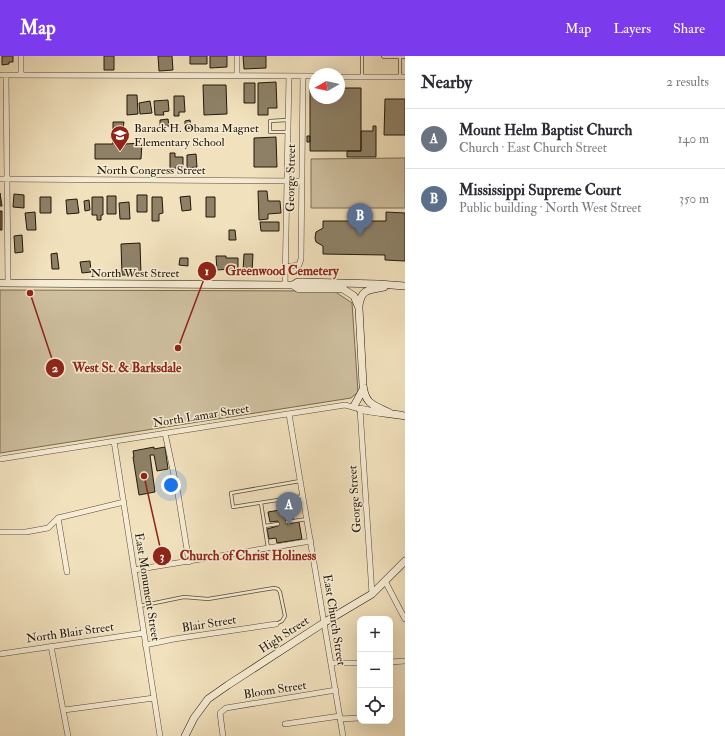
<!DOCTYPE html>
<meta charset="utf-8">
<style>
:root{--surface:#fff;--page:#f2f2f3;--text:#2b2b33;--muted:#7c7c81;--line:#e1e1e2;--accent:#7c3aed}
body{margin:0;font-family:"IM FELL Double Pica",serif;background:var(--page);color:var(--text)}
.controls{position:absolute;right:12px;bottom:12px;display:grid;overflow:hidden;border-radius:8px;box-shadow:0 4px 16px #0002}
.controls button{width:36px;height:36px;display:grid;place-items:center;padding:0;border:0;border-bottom:1px solid var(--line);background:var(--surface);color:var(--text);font:20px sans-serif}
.compass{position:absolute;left:309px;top:12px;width:36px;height:36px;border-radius:50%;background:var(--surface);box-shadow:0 4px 16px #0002;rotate:261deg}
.you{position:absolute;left:171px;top:429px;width:14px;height:14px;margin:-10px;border:3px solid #fff;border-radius:50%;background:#1a73e8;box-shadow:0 0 0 6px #1a73e833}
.badge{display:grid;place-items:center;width:26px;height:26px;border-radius:50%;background:var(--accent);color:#fff;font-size:13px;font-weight:700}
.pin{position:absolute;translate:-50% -33px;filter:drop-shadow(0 1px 2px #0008)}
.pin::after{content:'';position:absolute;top:21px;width:14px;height:12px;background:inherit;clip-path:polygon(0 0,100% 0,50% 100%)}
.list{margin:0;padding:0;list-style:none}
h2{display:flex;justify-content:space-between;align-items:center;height:52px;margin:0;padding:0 16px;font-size:17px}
h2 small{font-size:13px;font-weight:400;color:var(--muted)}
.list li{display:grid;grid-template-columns:26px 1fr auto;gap:12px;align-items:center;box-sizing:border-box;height:60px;padding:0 16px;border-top:1px solid var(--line)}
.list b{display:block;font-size:15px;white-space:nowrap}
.list p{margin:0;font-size:13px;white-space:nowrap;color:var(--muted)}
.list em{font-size:13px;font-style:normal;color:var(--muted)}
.icon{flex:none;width:22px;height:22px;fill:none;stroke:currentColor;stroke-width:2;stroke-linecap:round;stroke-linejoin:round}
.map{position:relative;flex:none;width:405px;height:680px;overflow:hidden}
header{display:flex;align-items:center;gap:24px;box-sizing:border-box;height:56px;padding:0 20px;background:var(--accent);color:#fff}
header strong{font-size:19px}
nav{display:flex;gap:22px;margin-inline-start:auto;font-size:14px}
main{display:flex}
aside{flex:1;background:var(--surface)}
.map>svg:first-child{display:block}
.green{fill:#cebf9f;stroke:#786c54}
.building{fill:#8e8167;stroke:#23180a}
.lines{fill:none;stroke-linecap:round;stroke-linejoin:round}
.lane-casing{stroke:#564a37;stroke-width:4}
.street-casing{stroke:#564a37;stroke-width:6}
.secondary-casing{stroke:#23180a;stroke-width:8}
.lane{stroke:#f6ecd4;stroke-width:2.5}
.street{stroke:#f6ecd4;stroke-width:5}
.secondary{stroke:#f6ecd4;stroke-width:7}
.labels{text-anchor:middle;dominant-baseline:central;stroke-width:3;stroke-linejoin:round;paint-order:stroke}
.poi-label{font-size:12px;fill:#23180a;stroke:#f6ecd4;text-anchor:start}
.street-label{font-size:12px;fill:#23180a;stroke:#f6ecd4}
.leader{fill:none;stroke:#8f2418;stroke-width:1.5}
.callout-dot{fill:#8f2418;stroke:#f6ecd4;stroke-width:1.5}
.mark-label{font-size:12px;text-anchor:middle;font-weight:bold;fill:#fff}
.callout-label{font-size:13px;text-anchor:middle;font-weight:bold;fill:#8f2418;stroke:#f6ecd4;stroke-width:3;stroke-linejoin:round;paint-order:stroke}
</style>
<header>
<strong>Map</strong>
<nav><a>Map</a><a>Layers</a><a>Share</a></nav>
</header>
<main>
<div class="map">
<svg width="405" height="680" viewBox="0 0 405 680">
<rect width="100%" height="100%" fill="#f1e1bd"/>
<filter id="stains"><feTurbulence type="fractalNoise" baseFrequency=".005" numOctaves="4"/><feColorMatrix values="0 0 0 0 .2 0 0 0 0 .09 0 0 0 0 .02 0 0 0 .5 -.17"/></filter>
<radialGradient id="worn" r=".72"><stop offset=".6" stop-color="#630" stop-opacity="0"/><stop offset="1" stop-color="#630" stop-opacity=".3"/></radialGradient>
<path class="green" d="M405 102V152H311V103Z
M0 234 334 235 352 247 358 336 351 342 0 397Z"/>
<path class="building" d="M2 0H13V6H9V8L2 9Z
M104 0H114V14H104Z
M158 0H172L173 14 159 15Z
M190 0H207V8H190Z
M210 0H227V11L210 12Z
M243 0H266V12L244 13Z
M276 26 277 52H268V59H258V27Z
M244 27H255V47H244Z
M203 29H226L227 58 204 59Z
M310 32H315V42H339V32H361V95H310Z
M127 39H137L138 58 127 59Z
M174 40H184L185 56H179V60H174Z
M385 43H405V79H384Z
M168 44 169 55 163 56 164 59H155L154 45Z
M150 45 152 57 140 58 139 47Z
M168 63 169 70 160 71V64Z
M190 64 191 72 185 73V65Z
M113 66H124L123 73H125V88L142 87 141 103H95V88H113Z
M373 70H376V101H347V95H361V75H373Z
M307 80H310V86H307Z
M276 81 277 111H254V82Z
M170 97H175V101H183V112H170Z
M196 98 197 111 187 112V99Z
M258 135H267L268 145H280L281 157 268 158V163L259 164Z
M0 137 2 150H0Z
M14 138 24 139V152L13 151Z
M137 139H147V156H137Z
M107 140H116V158H107Z
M190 140 191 154 182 155 180 141Z
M40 141H51V157H40Z
M92 141H103V159H101V164H97V159H92Z
M152 141H162L163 157 159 158V165H152Z
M206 141H215V161H206Z
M77 143 79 157 67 158 66 144Z
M89 144 90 154 85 155 84 145Z
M129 146 130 163H120L119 147Z
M0 155H2V174H0Z
M35 156 36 174H27L25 157Z
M386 156 405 157V205L385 204V199L323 198V190L316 186 315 182 316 176 323 172V165H386Z
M260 166H279V175H261Z
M229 174H235L236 184H229Z
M22 179 23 196 15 197 14 180Z
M140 187 141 219H122L121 188Z
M57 197 59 213H52L51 198Z
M244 198H253L252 216 243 215Z
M216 200H226V202H238V215H230V213L217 214Z
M180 202H188V210L179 209Z
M90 205 91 216 82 217 80 206Z
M154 391V393L165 391 168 413 157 415 154 399H150L155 436 139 439 133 401H134L133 395Z
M292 452 293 463 286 464 287 468 299 466 302 483 277 487 276 482 269 483 267 473 278 470V465L270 466 268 456Z"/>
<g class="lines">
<g class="lane-casing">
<path id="lane" d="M362 0V21
M383 0 384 1H405
M400 20V1
M287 76H270V65L287 64
M300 425 231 437 233 451 303 440
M261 447 268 492
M287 466 307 463
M265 470 278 468
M140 550 184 541 208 543 274 532 278 533 280 536 285 560 282 565 276 568"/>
</g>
<g class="street-casing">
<path id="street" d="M237 0V20
M0 19 315 20
M6 19 8 227
M21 19V0
M339 21H405
M0 123 301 125
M285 211 299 209 301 203 303 20
M285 229 289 20
M289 358 343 680
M165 377 178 438 189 506
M114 385 160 680
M0 403 345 349 360 353 372 538
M0 476H26L48 472 58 462
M134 514 311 485
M67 516 58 462 124 446
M385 525 405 563
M145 589 174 583 276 568
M51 590 68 680
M0 598 144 577
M390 606 405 605
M331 607H360
M64 654 154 642
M340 663 360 662
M285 668 340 660
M223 680 220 657 226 652 336 634"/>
</g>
<g class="secondary-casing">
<path id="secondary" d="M0 227 285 229H293L299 233H343L354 240 359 252 363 329C365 349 374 349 390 357
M293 229 298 226H303L378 228 405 230
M359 250C361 232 370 234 384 231
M354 350 360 339 363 333
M360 353C375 357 390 357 405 360
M185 680 194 662 208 643 228 629 325 566 372 538 405 505"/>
</g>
<use href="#lane" class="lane"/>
<use href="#street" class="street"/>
<use href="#secondary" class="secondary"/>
</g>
<defs>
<g id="school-pin" transform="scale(1)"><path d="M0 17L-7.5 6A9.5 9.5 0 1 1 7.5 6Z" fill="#8f2418" stroke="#f6ecd4"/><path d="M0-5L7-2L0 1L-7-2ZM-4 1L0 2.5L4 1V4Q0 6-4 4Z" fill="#fff"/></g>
</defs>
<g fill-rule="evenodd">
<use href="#school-pin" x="120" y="79"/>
</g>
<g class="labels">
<g class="poi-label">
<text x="134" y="72">Barack H. Obama Magnet<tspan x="134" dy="14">Elementary School</tspan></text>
</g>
<g class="street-label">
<text x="151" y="114">North Congress Street</text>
<text transform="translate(291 122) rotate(-89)">George Street</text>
<text x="135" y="217">North West Street</text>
<text transform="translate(201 360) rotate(-9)">North Lamar Street</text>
<text transform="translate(355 443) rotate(-94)">George Street</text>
<text transform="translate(147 531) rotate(81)">East Monument Street</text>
<text transform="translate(334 564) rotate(81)">East Church Street</text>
<text transform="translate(209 568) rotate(-9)">Blair Street</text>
<text transform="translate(70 577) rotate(-8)">North Blair Street</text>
<text transform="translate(284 579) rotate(-33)">High Street</text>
<text transform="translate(275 634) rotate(-9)">Bloom Street</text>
</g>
</g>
<path class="leader" d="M178 292L207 215M30 237L55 312M144 420L162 500"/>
<g class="callout-dot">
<circle cx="178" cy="292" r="4"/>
<circle cx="30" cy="237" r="4"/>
<circle cx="144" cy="420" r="4"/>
<circle cx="207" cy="215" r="10"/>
<circle cx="55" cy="312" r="10"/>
<circle cx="162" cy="500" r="10"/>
</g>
<g class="mark-label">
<text x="207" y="219">1</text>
<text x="55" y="316">2</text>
<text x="162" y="504">3</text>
</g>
<g class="callout-label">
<text x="282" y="219">Greenwood Cemetery</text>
<text x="127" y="316">West St. &amp; Barksdale</text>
<text x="248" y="504">Church of Christ Holiness</text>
</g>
<rect width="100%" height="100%" filter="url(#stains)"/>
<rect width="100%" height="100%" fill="url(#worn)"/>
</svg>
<div class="controls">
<button>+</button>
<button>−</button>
<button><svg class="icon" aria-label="locate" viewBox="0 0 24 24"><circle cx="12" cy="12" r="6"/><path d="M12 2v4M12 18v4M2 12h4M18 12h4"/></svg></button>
</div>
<svg class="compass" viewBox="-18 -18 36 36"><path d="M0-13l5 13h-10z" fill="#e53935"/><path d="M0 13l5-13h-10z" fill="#7c7c81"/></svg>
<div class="you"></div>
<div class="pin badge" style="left:289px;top:469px;background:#6b7280">A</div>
<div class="pin badge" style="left:360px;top:180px;background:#5c6f8a">B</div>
</div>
<aside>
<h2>Nearby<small>2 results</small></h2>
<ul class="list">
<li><span class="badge" style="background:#6b7280">A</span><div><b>Mount Helm Baptist Church</b><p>Church · East Church Street</p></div><em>140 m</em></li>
<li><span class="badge" style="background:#5c6f8a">B</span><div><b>Mississippi Supreme Court</b><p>Public building · North West Street</p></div><em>350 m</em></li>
</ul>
</aside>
</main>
